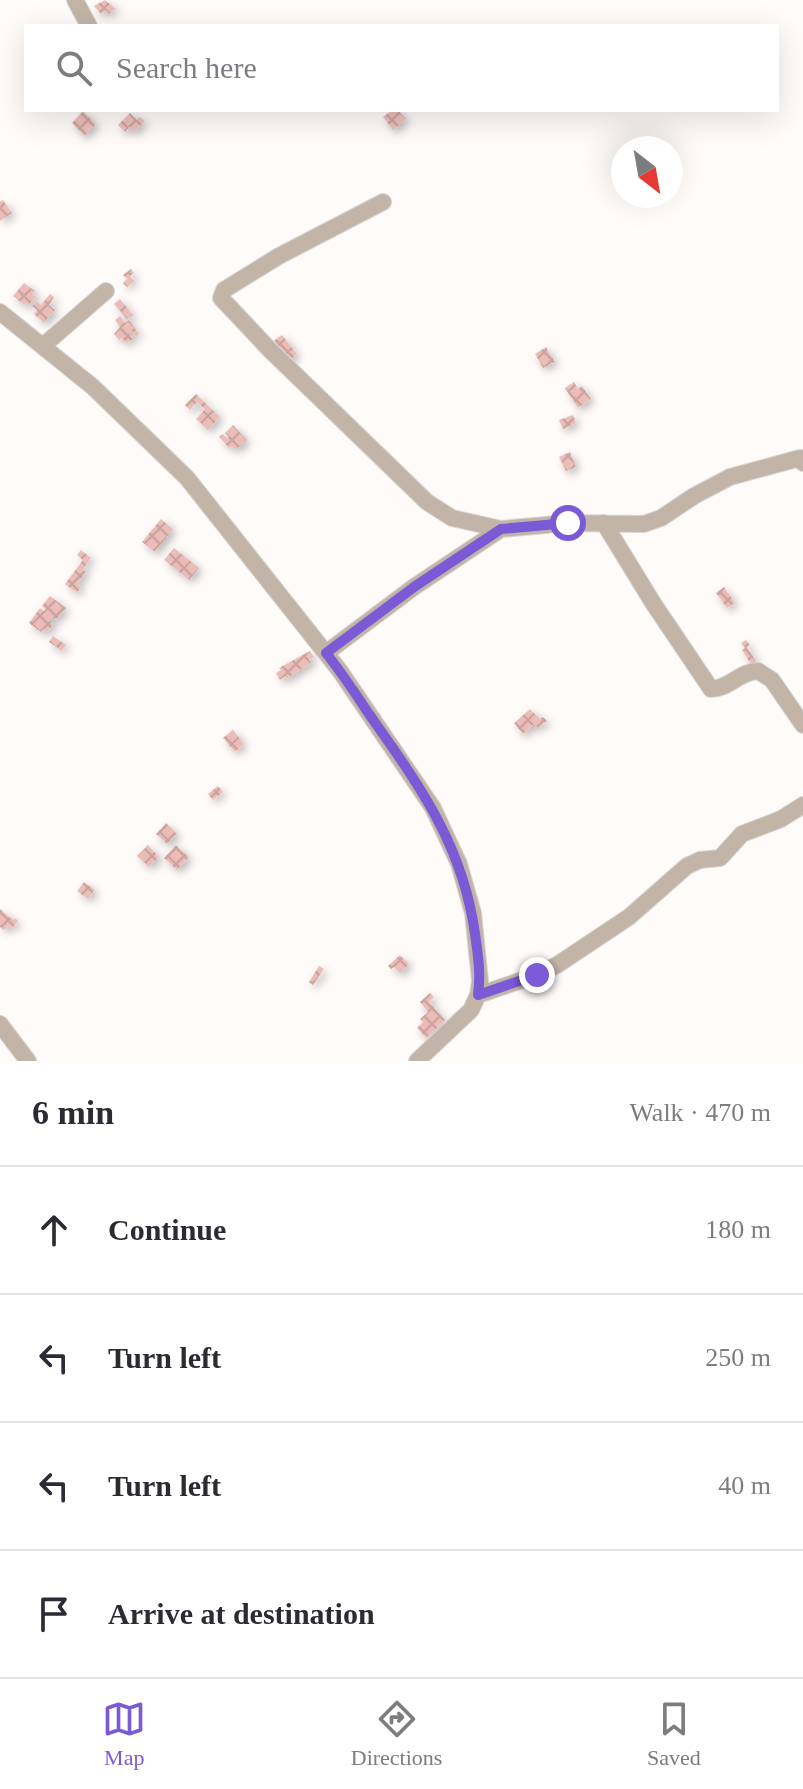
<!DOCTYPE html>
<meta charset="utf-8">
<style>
:root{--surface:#fff;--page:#f2f2f3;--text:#2b2b33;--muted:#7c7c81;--line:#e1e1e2;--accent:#7b5ad5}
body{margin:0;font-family:"Times New Roman",serif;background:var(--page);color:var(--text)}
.compass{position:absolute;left:611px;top:136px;width:72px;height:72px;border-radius:50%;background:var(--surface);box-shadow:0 8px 32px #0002;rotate:149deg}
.stop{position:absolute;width:24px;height:24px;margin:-18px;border:6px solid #7b5ad5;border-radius:50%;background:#fff}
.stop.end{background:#7b5ad5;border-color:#fff;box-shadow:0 2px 8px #0008}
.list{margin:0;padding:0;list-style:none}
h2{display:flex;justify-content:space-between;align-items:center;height:104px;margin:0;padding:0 32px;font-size:34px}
h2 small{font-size:26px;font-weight:400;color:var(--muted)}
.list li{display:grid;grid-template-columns:52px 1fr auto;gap:24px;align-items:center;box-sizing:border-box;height:128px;padding:0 32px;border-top:2px solid var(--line)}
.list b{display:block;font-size:30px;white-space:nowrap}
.list em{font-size:26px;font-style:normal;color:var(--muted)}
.icon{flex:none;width:44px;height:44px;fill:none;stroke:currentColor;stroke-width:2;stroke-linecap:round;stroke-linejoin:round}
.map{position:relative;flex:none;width:803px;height:1061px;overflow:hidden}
.search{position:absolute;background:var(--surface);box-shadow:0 8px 32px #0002;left:24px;right:24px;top:24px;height:88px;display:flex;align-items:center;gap:20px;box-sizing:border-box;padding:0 28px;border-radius:0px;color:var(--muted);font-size:30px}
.sheet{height:616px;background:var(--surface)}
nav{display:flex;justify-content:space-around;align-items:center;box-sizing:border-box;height:112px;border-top:2px solid var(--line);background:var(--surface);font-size:22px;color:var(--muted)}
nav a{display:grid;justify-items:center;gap:4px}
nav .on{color:var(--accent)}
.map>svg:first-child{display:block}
.building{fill:url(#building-cross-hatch);filter:url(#shadow)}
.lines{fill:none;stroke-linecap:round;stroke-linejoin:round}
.minor-casing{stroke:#d8d6d4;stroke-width:18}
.minor{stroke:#c2b5a7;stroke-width:16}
.route{stroke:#7b5ad5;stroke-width:10}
</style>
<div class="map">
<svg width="803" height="1061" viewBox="0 0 803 1061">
<defs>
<pattern id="building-cross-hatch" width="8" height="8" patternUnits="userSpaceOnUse" patternTransform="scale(2)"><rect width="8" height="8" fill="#ecbdb8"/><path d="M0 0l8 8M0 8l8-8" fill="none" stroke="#c9a19d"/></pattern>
<filter id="shadow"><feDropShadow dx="3.5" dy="3.5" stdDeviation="4" flood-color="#0004"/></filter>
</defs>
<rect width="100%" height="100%" fill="#fefbf9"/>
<path class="building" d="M105 0 116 9 109 14 106 10 101 14 94 6Z
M392 110H398L406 119 393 130 383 117Z
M83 111 96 124 84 136 72 123Z
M130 113 137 120 140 117 145 121 134 132 129 127 125 132 118 125Z
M3 200 12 213 0 221V202Z
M131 269 134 273 130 276 134 281 127 287 123 283 127 279 123 275Z
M24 283 35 291 32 294 36 297 29 305 26 302 24 305 13 296Z
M50 294 54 297 49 305 55 310 44 323 34 314 37 310 32 306 37 301 41 305Z
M120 299 133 315 127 319 114 304Z
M120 316 125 323 129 320 139 334 136 337 132 331 129 333 133 339 127 343 122 338 119 340 114 334 120 327 115 320Z
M282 335 297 354 287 363 271 343Z
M546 347 555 362 543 368 535 354Z
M574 382 578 389 582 386 591 399 578 408 565 388Z
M196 394 220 417 208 430 196 419 205 409 197 402 190 410 185 405Z
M573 415 576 423 563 429 559 420Z
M233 425 247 440 236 450 232 446 229 448 219 437 223 434 227 438 229 437 225 433Z
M570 452 576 467 566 471 559 457Z
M161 519 173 529 155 552 142 542Z
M174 548 199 568 189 580 164 560Z
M81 550 91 558 83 569 86 572 77 584 81 587 77 593 65 584 83 560 77 555Z
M724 587 735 603 727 608 716 593Z
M50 596 66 608 56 620 52 617 49 620 54 624 47 632 43 629 41 632 29 623 40 608 44 611 46 609 42 606Z
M53 636 66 645 62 651 49 642Z
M746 640 750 645 747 647 757 663 752 666 742 650 745 648 741 643Z
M310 651 314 657 309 660 311 663 286 679 285 676 280 680 276 673 281 670 279 668Z
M530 709 540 719 543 717 547 721 538 728 534 724 523 734 514 723Z
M233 730 244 744 235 752 223 738Z
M218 786 223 792 213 800 208 794Z
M166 823 177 834 167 844 156 834Z
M148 845 159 857 149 867 137 856Z
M176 845 189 857 177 870 164 858Z
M84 882 95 890 88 899 77 891Z
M0 909 13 920 15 918 18 921 12 928 8 925 4 930 0 927Z
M400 955 409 964 400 973 394 967 391 969 388 966Z
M319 966 324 969 313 985 309 982Z
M430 993 434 997 429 1002 445 1020 426 1038 417 1028 423 1022 420 1019 428 1012 420 1002Z"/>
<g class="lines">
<g class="minor-casing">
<path id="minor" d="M75 0 89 26
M383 202 279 256 224 290 221 298 270 350 427 502 452 518 501 529
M0 312 93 387 187 478 340 671 433 808 459 864 473 913 480 981 478 995 471 1010 417 1061
M44 345 106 291
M604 523 653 603 711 689C729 689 740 671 758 671L772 680 803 725
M326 653 414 587 501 529 568 523 644 524 661 518 694 496 730 477 800 458 803 463
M478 995 537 975 557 965 629 917 687 866 700 860 720 858 742 834 781 819 803 805
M0 1024 28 1061"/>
</g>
<use href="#minor" class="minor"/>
</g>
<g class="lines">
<path class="route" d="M537 975 478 995C481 974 478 955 475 934 463 845 419 785 369 714 355 693 342 673 326 653L414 587 501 529 568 523"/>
</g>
</svg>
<svg class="compass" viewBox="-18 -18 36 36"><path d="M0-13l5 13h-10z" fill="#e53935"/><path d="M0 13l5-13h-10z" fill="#7c7c81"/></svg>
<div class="stop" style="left:568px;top:523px"></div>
<div class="stop end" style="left:537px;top:975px"></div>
<div class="search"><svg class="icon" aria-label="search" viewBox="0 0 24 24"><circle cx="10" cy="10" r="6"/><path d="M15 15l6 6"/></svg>Search here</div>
</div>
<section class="sheet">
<h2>6 min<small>Walk · 470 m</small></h2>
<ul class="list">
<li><svg class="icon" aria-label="ahead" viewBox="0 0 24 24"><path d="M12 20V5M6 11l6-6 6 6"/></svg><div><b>Continue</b></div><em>180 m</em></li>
<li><svg class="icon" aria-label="left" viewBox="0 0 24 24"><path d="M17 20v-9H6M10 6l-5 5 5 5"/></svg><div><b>Turn left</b></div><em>250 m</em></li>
<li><svg class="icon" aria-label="left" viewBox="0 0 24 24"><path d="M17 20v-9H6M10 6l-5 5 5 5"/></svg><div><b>Turn left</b></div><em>40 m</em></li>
<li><svg class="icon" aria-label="arrive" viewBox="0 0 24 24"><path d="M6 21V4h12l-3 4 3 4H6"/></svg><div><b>Arrive at destination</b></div></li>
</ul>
</section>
<nav>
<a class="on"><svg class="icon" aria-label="map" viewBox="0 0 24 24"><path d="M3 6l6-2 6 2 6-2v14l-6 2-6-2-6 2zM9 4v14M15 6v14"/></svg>Map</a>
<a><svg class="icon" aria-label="directions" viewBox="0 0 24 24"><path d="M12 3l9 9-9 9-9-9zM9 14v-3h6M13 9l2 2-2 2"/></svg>Directions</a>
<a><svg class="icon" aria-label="saved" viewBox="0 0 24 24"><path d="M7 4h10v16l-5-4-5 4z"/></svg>Saved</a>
</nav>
